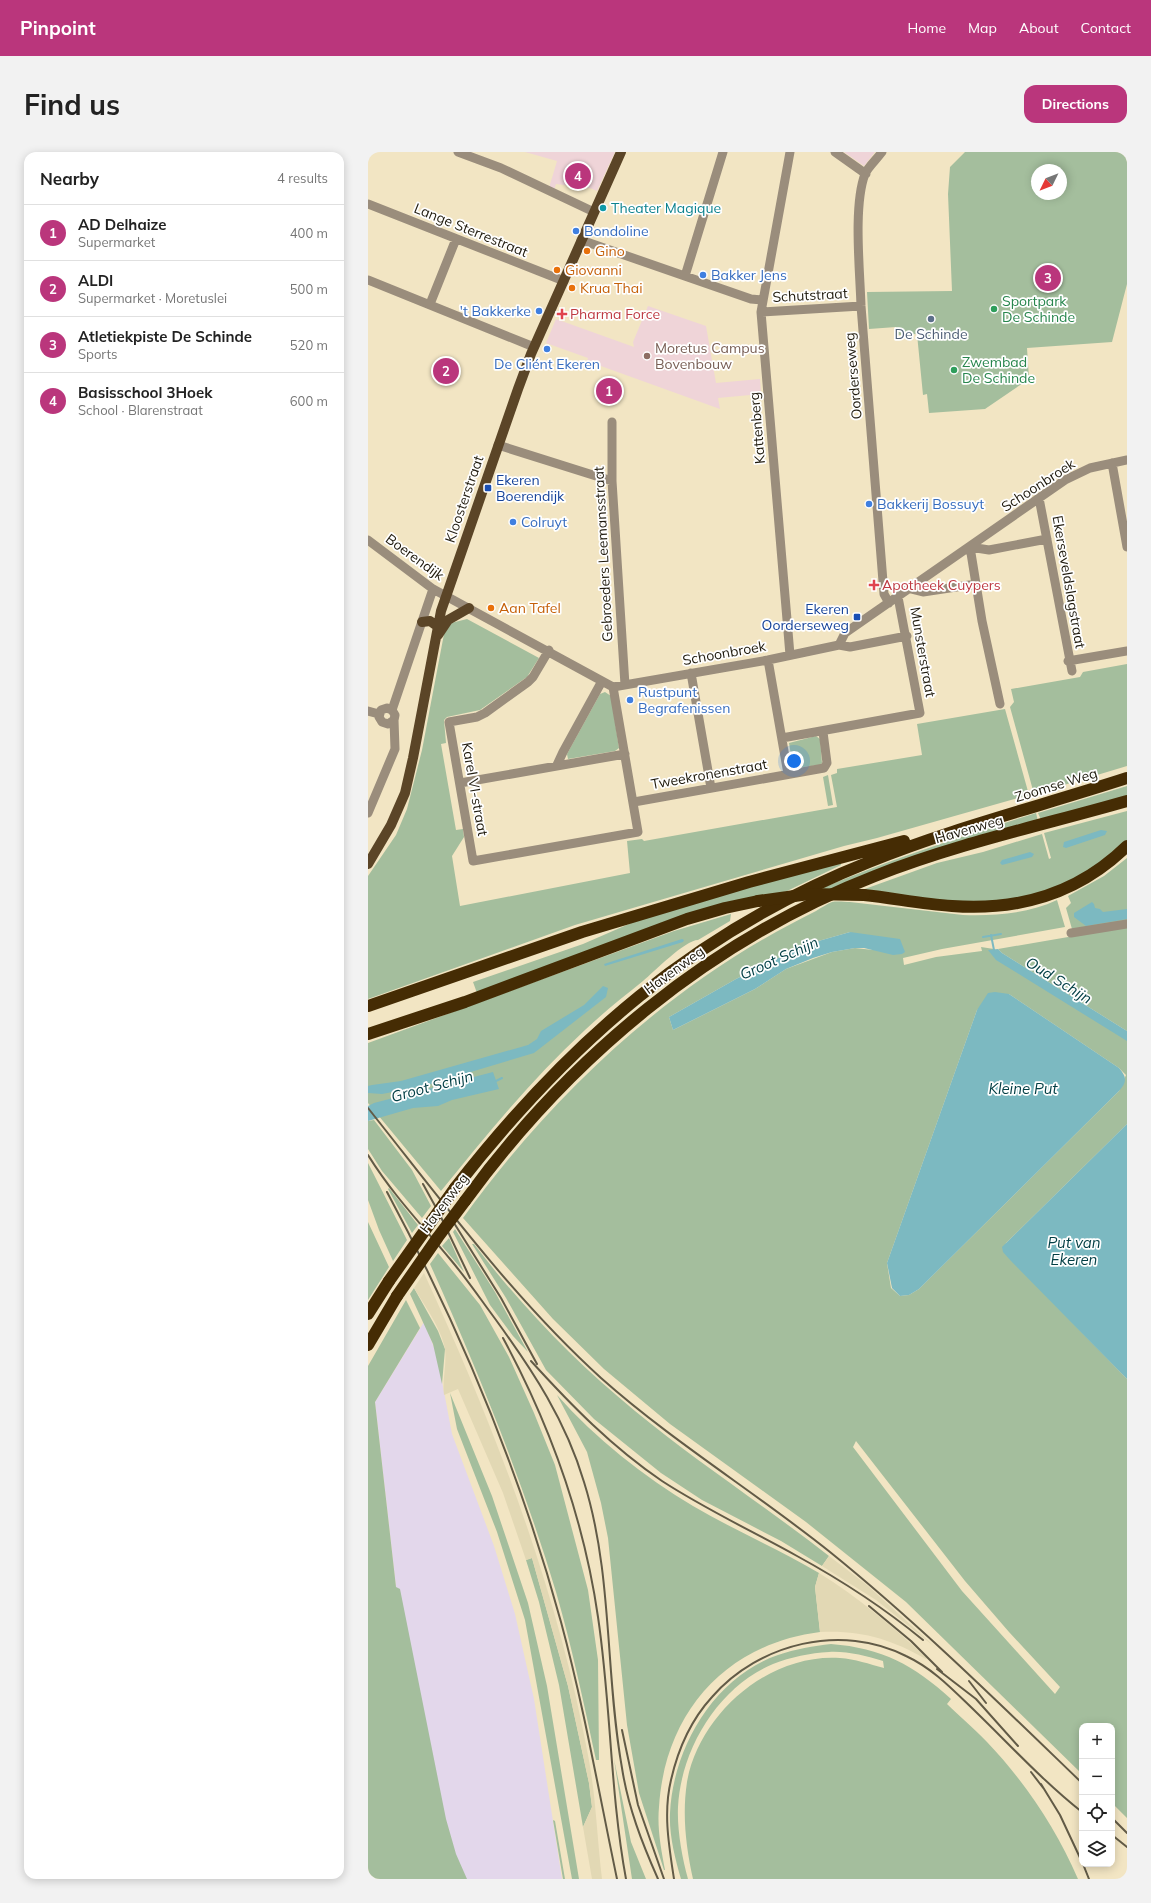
<!DOCTYPE html>
<meta charset="utf-8">
<style>
:root{--surface:#fff;--page:#f2f2f2;--text:#222;--muted:#767676;--line:#e0e0e0;--accent:#ba367c}
body{margin:0;font-family:Mulish,sans-serif;background:var(--page);color:var(--text)}
.controls{position:absolute;right:12px;bottom:12px;display:grid;overflow:hidden;border-radius:8px;box-shadow:0 2px 10px #0003}
.controls button{width:36px;height:36px;display:grid;place-items:center;padding:0;border:0;border-bottom:1px solid var(--line);background:var(--surface);color:var(--text);font:20px sans-serif}
.compass{position:absolute;left:663px;top:12px;width:36px;height:36px;border-radius:50%;background:var(--surface);box-shadow:0 2px 10px #0003;rotate:227deg}
.you{position:absolute;left:426px;top:609px;width:14px;height:14px;margin:-10px;border:3px solid #fff;border-radius:50%;background:#1a73e8;box-shadow:0 0 0 6px #1a73e833}
.badge{display:grid;place-items:center;width:26px;height:26px;border-radius:50%;background:var(--accent);color:#fff;font-size:13px;font-weight:700}
.pin{position:absolute;translate:-50% -50%;border:2px solid #fff;box-shadow:0 1px 4px #0006}
.list{margin:0;padding:0;list-style:none}
h2{display:flex;justify-content:space-between;align-items:center;height:52px;margin:0;padding:0 16px;font-size:17px}
h2 small{font-size:13px;font-weight:400;color:var(--muted)}
.list li{display:grid;grid-template-columns:26px 1fr auto;gap:12px;align-items:center;box-sizing:border-box;height:56px;padding:0 16px;border-top:1px solid var(--line)}
.list b{display:block;font-size:15px;white-space:nowrap}
.list p{margin:0;font-size:13px;white-space:nowrap;color:var(--muted)}
.list em{font-size:13px;font-style:normal;color:var(--muted)}
.icon{flex:none;width:22px;height:22px;fill:none;stroke:currentColor;stroke-width:2;stroke-linecap:round;stroke-linejoin:round}
.map{position:relative;flex:none;width:759px;height:1727px;overflow:hidden;border-radius:12px}
header{display:flex;align-items:center;gap:24px;box-sizing:border-box;height:56px;padding:0 20px;background:var(--accent);color:#fff}
header strong{font-size:19px}
nav{display:flex;gap:22px;margin-inline-start:auto;font-size:14px}
.intro{display:flex;align-items:center;justify-content:space-between;box-sizing:border-box;height:96px;padding:0 24px}
h1{margin:0;font-size:28px}
.button{padding:10px 18px;border-radius:12px;background:var(--accent);color:#fff;font-size:14px;font-weight:700}
main{display:flex;gap:24px;padding:0 24px}
aside{flex:1;background:var(--surface);border-radius:12px;box-shadow:0 2px 10px #0003}
.map>svg:first-child{display:block}
.industrial{fill:#e3d7eb}
.education{fill:#efd4d8}
.green{fill:#a4be9d;fill-rule:evenodd}
.sand{fill:#e2d8b4}
.water{fill:#7cb9c1}
.lines{fill:none;stroke-linecap:round;stroke-linejoin:round}
.stream{stroke:#7cb9c1;stroke-width:2}
.minor{stroke:#9a8d7c;stroke-width:9}
.major{stroke:#5b4527;stroke-width:10}
.highway{stroke:#452c04;stroke-width:12}
.rail{stroke:#625b47;stroke-width:2}
.highway-bridge{stroke:#452c04;stroke-width:12}
.culture-dot{fill:#0f9aa8;stroke:#fff;stroke-width:1.5}
.shop-dot{fill:#3f7fe0;stroke:#fff;stroke-width:1.5}
.food-dot{fill:#e8710a;stroke:#fff;stroke-width:1.5}
.leisure-dot{fill:#2e9e5b;stroke:#fff;stroke-width:1.5}
.health-dot{fill:#e0444e;stroke:#fff;stroke-width:1.5}
.service-dot{fill:#5c6f8a;stroke:#fff;stroke-width:1.5}
.education-dot{fill:#8d6e63;stroke:#fff;stroke-width:1.5}
.transit-dot{fill:#1a4fb4;stroke:#fff;stroke-width:1.5}
.labels{text-anchor:middle;dominant-baseline:central;stroke-width:3.5;stroke-linejoin:round;paint-order:stroke}
.culture-label{font-size:14px;fill:#0d838f;stroke:#fff;text-anchor:start}
.street-label{font-size:14px;fill:#1f1a0d;stroke:#fff}
.shop-label{font-size:14px;fill:#366cbe;stroke:#fff;text-anchor:start}
.food-label{font-size:14px;fill:#c56008;stroke:#fff;text-anchor:start}
.leisure-label{font-size:14px;fill:#27864d;stroke:#fff;text-anchor:start}
.health-label{font-size:14px;fill:#be3a42;stroke:#fff;text-anchor:start}
.service-label{font-size:14px;fill:#4e5e75;stroke:#fff}
.education-label{font-size:14px;fill:#785e54;stroke:#fff;text-anchor:start}
.transit-label{font-size:14px;fill:#164399;stroke:#fff;text-anchor:start}
.water-label{font-size:15px;font-style:italic;fill:#013e44;stroke:#fff}
</style>
<header>
<strong>Pinpoint</strong>
<nav><a>Home</a><a>Map</a><a>About</a><a>Contact</a></nav>
</header>
<div class="intro"><h1>Find us</h1><a class="button">Directions</a></div>
<main>
<aside>
<h2>Nearby<small>4 results</small></h2>
<ul class="list">
<li><span class="badge">1</span><div><b>AD Delhaize</b><p>Supermarket</p></div><em>400 m</em></li>
<li><span class="badge">2</span><div><b>ALDI</b><p>Supermarket · Moretuslei</p></div><em>500 m</em></li>
<li><span class="badge">3</span><div><b>Atletiekpiste De Schinde</b><p>Sports</p></div><em>520 m</em></li>
<li><span class="badge">4</span><div><b>Basisschool 3Hoek</b><p>School · Blarenstraat</p></div><em>600 m</em></li>
</ul>
</aside>
<div class="map">
<svg width="759" height="1727" viewBox="0 0 759 1727">
<rect width="100%" height="100%" fill="#f2e5c3"/>
<path class="industrial" d="M56 1170 69 1203 84 1282 126 1394 147 1462 166 1547 194 1727H73L28 1435 7 1250Z"/>
<path class="education" d="M157 0H247L229 39 222 36 188 32 186 38 181 36 189 9Z
M476 0H507L496 14Z
M280 154 338 174 348 231 392 227 393 242 350 246 352 257 219 209 220 206 178 191 188 167 266 195 265 190Z"/>
<path class="green" d="M597 0H759V132L744 190 659 196 661 227 617 257 561 261 559 242 555 243 549 182 528 183V175L501 177 499 140 584 139 580 42 582 15ZM669 18H693V42H669Z
M99 467 171 506 159 525 112 558 79 565 76 568 78 591 73 592 88 678 95 677 96 685 84 704 92 754 262 721 259 689 274 687 276 689 469 655 463 623 469 621V617L554 603 549 572 637 557 661 643 509 686 476 694 207 773 0 847V724L28 683 39 657 54 598 76 482 83 471Z
M759 512V614L666 642 642 555 646 550 643 537 712 525 715 520Z
M237 540 243 544 251 596 247 599 200 607 199 602 232 542Z
M448 584 452 587 454 611 452 613 427 616 425 615 421 591Z
M460 623 465 653 460 654 455 625Z
M759 634V644L673 668 670 661Z
M759 659V688L734 710 710 726 670 743 602 752 494 738 569 711 615 700 674 682 681 707 683 706 676 681Z
M668 661 670 669 463 737H452C523 707 595 684 668 661Z
M759 706V879L634 801 630 797 706 784 698 756 703 751 700 744 736 724Z
M473 711V713L419 739 109 841 105 830 215 792 277 765 387 733Z
M689 748 697 775 574 797 535 806 536 813 568 805 614 799 613 795 626 797 759 888V972L638 1091 636 1100 759 1227V1666L744 1651V1574H714V1622L538 1450 438 1370 302 1272 236 1217 185 1167 95 1066C178 951 284 849 408 780 421 773 434 766 448 759 453 756 459 752 464 750 469 749 477 750 482 750L595 763C625 764 660 762 689 748ZM482 780 505 798 487 796 464 800 418 817 387 837 305 878 301 865 368 827 416 803 440 792ZM641 842 751 916 758 923 751 939 551 1137 541 1143 532 1144 523 1136 519 1111 609 858ZM488 1289 597 1429 641 1480 692 1535 687 1542 594 1439 485 1295Z
M363 762 362 769 330 788C317 788 286 820 275 829 255 845 235 861 217 878 164 927 118 983 73 1039L0 951V891L306 779Z
M6 968 44 1018 63 1054 54 1066 14 1019 0 997V969Z
M0 1011 39 1088 25 1109 11 1078 0 1048Z
M21 1036 50 1073 44 1081 20 1037Z
M0 1070 21 1115 0 1148Z
M87 1077 127 1140 160 1200 145 1184 122 1153 85 1080Z
M81 1086 96 1120 74 1094Z
M104 1092H106C153 1154 207 1210 267 1259 329 1310 397 1354 461 1404L454 1414 413 1389 334 1348 293 1321 226 1267 178 1218 138 1146Z
M70 1101 112 1153 141 1205 166 1261 187 1313 220 1438 230 1508 231 1608H228C216 1552 204 1495 188 1440 154 1327 110 1219 62 1112Z
M46 1136 70 1179 77 1197 74 1232 65 1192 42 1142Z
M38 1148 52 1176 7 1250 28 1435 32 1437 78 1667 88 1702 99 1727H0V1214Z
M82 1241 124 1344 160 1451 179 1534 211 1727H204L157 1468 129 1380 89 1277Z
M189 1243C228 1287 275 1324 325 1354 366 1378 410 1397 451 1421L447 1435 452 1480C358 1492 297 1560 291 1655 289 1676 293 1697 297 1718H296L271 1641 259 1573 240 1386 233 1351 219 1300Z
M164 1406 200 1534 221 1631 224 1655 215 1675 191 1533 171 1450 158 1408Z
M463 1492C514 1496 546 1513 583 1547L579 1552C592 1565 607 1577 619 1590 657 1630 688 1676 710 1727H325C318 1695 314 1663 319 1630 331 1562 401 1501 472 1506 487 1507 501 1512 516 1516L515 1509C498 1504 479 1499 461 1500 442 1501 423 1505 405 1512 350 1535 313 1597 310 1655 309 1678 314 1705 320 1727H313C307 1706 301 1683 302 1661 305 1596 346 1525 410 1503 427 1497 446 1494 463 1492Z
M246 1607 263 1690 278 1727H264Z
M185 1668 187 1669 197 1727H195Z"/>
<path class="sand" d="M56 1121C127 1276 189 1436 220 1603 228 1644 229 1686 234 1727H224L215 1675 224 1655 221 1631 200 1534 164 1406 158 1408 135 1341 90 1237 76 1243C74 1228 79 1212 77 1197 73 1176 57 1154 46 1136Z
M461 1404 499 1433 567 1495 508 1448 454 1414Z
M451 1421C490 1445 525 1475 559 1506L558 1507C523 1487 493 1478 452 1480L447 1435Z"/>
<path class="water" d="M733 678 739 679 737 683 698 696 695 695 696 690Z
M662 700 666 702 664 705 634 713 632 711 634 708Z
M724 750 726 752 727 756 732 757 735 760 759 757V767L718 774 706 765V761Z
M482 780 532 787 537 800 534 802 525 803 496 796H487L464 800 445 806 418 817 387 837 305 878 301 865 368 827 416 803 440 792Z
M314 787 316 788 315 790 237 814 236 812Z
M630 797 634 801 759 879V889L628 808 620 798Z
M235 834 240 836 238 845 166 901 56 934 14 942 0 941V934L4 933 33 929 160 893 169 887 173 879 216 853Z
M627 840 641 842 751 916C759 925 759 930 751 939L551 1137 541 1143 532 1144 524 1136 519 1111 609 858 620 841Z
M125 920 131 937 84 948 70 954 45 956 0 969V954L6 951Z
M759 972V1227L643 1109 635 1100 634 1095Z"/>
<g class="lines">
<path class="stream" d="M623 783 626 798
M615 785 633 782
M128 929 134 926"/>
<path class="minor" d="M90 0 133 16 226 60
M422 0 393 160 422 503
M467 0 498 22
M514 0C509 7 500 15 497 22 485 54 492 119 493 154L516 442 521 451
M0 52 196 129
M213 88 383 147 394 148
M317 124 355 0
M0 128 166 195
M62 152 88 87
M393 160 493 154
M244 270V329L257 533
M130 293 244 329
M744 311 759 395
M671 346 704 519
M0 388 65 437 245 535
M543 437 555 440 608 432
M471 493 482 495 539 484
M181 498 165 525 160 530 117 561 109 565 81 570 105 709 270 680 245 535
M400 508 420 622
M700 509 759 499
M323 521 343 636
M245 535 400 508 471 493 477 481 697 328 722 316 759 308
M632 552 614 469 602 395 621 398 679 387
M24 558 19 556 13 558 11 565 14 570 20 572 26 568 27 563 24 558 65 437
M0 559 11 562
M414 586 552 561 530 445
M189 613 195 600 234 529
M92 631 257 602
M266 650 456 616 459 611 455 580
M0 661 27 597 26 568
M703 781 759 772"/>
<path class="major" d="M54 470 62 469 69 474
M70 483 80 468 101 456
M0 712 23 673 37 641 45 606 73 459 150 237 163 202 253 0"/>
<path class="highway" d="M496 743C525 746 554 752 584 754 651 759 710 742 759 694
M0 854 214 780 381 730 536 689
M0 882 97 850 319 767 357 756 390 749
M87 1036C201 890 327 779 501 710 585 676 673 654 759 626
M97 1049C201 906 342 788 507 724 588 692 675 673 759 649
M0 1162 21 1129
M0 1193 29 1144"/>
<path class="rail" d="M0 956C74 1049 145 1146 233 1226 305 1290 387 1340 462 1400 551 1472 632 1552 714 1631
M0 1003C25 1043 53 1072 82 1107 99 1127 113 1148 128 1168 165 1219 198 1269 216 1330 245 1422 237 1522 254 1616 260 1655 274 1691 290 1727
M55 1032 71 1061 102 1126
M19 1040C92 1176 152 1320 193 1470 216 1555 231 1641 249 1727
M86 1071 133 1146 169 1212
M135 1186C182 1273 216 1368 230 1465 243 1552 242 1640 258 1727
M163 1209C203 1253 244 1295 294 1329 337 1357 384 1379 429 1404 473 1428 516 1456 555 1488
M501 1454 543 1489 574 1520
M569 1517 608 1547 650 1594
M601 1529 618 1551
M254 1578 270 1653 296 1727
M663 1620 676 1637
M673 1632 692 1663 714 1710
M744 1666 759 1681
M744 1683 759 1695
M715 1712 721 1727
M306 1727C301 1694 295 1661 303 1628 310 1597 323 1568 344 1545 391 1491 474 1471 538 1504 566 1517 586 1539 608 1560 643 1594 676 1630 714 1660"/>
<path class="highway-bridge" d="M390 749 441 742 496 743
M21 1129 87 1036
M29 1144 70 1085 97 1049"/>
</g>
<circle class="culture-dot" cx="235" cy="56" r="4"/>
<g class="shop-dot">
<circle cx="208" cy="79" r="4"/>
<circle cx="335" cy="123" r="4"/>
<circle cx="171" cy="159" r="4"/>
<circle cx="179" cy="197" r="4"/>
<circle cx="501" cy="352" r="4"/>
<circle cx="145" cy="370" r="4"/>
<circle cx="262" cy="548" r="4"/>
</g>
<g class="food-dot">
<circle cx="219" cy="99" r="4"/>
<circle cx="189" cy="118" r="4"/>
<circle cx="204" cy="136" r="4"/>
<circle cx="123" cy="456" r="4"/>
</g>
<g class="leisure-dot">
<circle cx="626" cy="157" r="4"/>
<circle cx="586" cy="218" r="4"/>
</g>
<g class="health-dot">
<path d="M192 156h4v4h4v4h-4v4h-4v-4h-4v-4h4z"/>
<path d="M504 427h4v4h4v4h-4v4h-4v-4h-4v-4h4z"/>
</g>
<circle class="service-dot" cx="563" cy="167" r="4"/>
<circle class="education-dot" cx="279" cy="204" r="4"/>
<g class="transit-dot">
<rect x="116" y="332" width="8" height="8" rx="2"/>
<rect x="485" y="461" width="8" height="8" rx="2"/>
</g>
<g class="labels">
<g class="culture-label">
<text x="243" y="56">Theater Magique</text>
</g>
<g class="street-label">
<text transform="translate(103 78) rotate(22)">Lange Sterrestraat</text>
<text transform="translate(442 143) rotate(-3)">Schutstraat</text>
<text transform="translate(485 224) rotate(-95)">Oorderseweg</text>
<text transform="translate(389 276) rotate(-95)">Kattenberg</text>
<text transform="translate(670 333) rotate(-33)">Schoonbroek</text>
<text transform="translate(96 347) rotate(-71)">Kloosterstraat</text>
<text transform="translate(235 402) rotate(-93)">Gebroeders Leemansstraat</text>
<text transform="translate(47 405) rotate(36)">Boerendijk</text>
<text transform="translate(701 430) rotate(80)">Ekerseveldslagstraat</text>
<text transform="translate(555 500) rotate(80)">Munsterstraat</text>
<text transform="translate(356 501) rotate(-10)">Schoonbroek</text>
<text transform="translate(341 622) rotate(-10)">Tweekronenstraat</text>
<text transform="translate(688 633) rotate(-17)">Zoomse Weg</text>
<text transform="translate(107 637) rotate(80)">Karel VI-straat</text>
<text transform="translate(601 677) rotate(-16)">Havenweg</text>
<text transform="translate(306 818) rotate(-36)">Havenweg</text>
<text transform="translate(76 1051) rotate(-53)">Havenweg</text>
</g>
<g class="shop-label">
<text x="216" y="79">Bondoline</text>
<text x="343" y="123">Bakker Jens</text>
<text x="163" y="159" text-anchor="end">'t Bakkerke</text>
<text x="179" y="212" text-anchor="middle">De Cliént Ekeren</text>
<text x="509" y="352">Bakkerij Bossuyt</text>
<text x="153" y="370">Colruyt</text>
<text x="270" y="540">Rustpunt<tspan x="270" dy="16">Begrafenissen</tspan></text>
</g>
<g class="food-label">
<text x="227" y="99">Gino</text>
<text x="197" y="118">Giovanni</text>
<text x="212" y="136">Krua Thai</text>
<text x="131" y="456">Aan Tafel</text>
</g>
<g class="leisure-label">
<text x="634" y="149">Sportpark<tspan x="634" dy="16">De Schinde</tspan></text>
<text x="594" y="210">Zwembad<tspan x="594" dy="16">De Schinde</tspan></text>
</g>
<g class="health-label">
<text x="202" y="162">Pharma Force</text>
<text x="514" y="433">Apotheek Cuypers</text>
</g>
<g class="service-label">
<text x="563" y="182">De Schinde</text>
</g>
<g class="education-label">
<text x="287" y="196">Moretus Campus<tspan x="287" dy="16">Bovenbouw</tspan></text>
</g>
<g class="transit-label">
<text x="128" y="328">Ekeren<tspan x="128" dy="16">Boerendijk</tspan></text>
<text x="481" y="457" text-anchor="end">Ekeren<tspan x="481" dy="16">Oorderseweg</tspan></text>
</g>
<g class="water-label">
<text transform="translate(411 806) rotate(-24)">Groot Schijn</text>
<text transform="translate(691 828) rotate(32)">Oud Schijn</text>
<text transform="translate(64 934) rotate(-15)">Groot Schijn</text>
<text x="655" y="936">Kleine Put</text>
<text x="706" y="1090">Put van<tspan x="706" dy="17">Ekeren</tspan></text>
</g>
</g>
</svg>
<div class="controls">
<button>+</button>
<button>−</button>
<button><svg class="icon" aria-label="locate" viewBox="0 0 24 24"><circle cx="12" cy="12" r="6"/><path d="M12 2v4M12 18v4M2 12h4M18 12h4"/></svg></button>
<button><svg class="icon" aria-label="layers" viewBox="0 0 24 24"><path d="M12 4l9 5-9 5-9-5zM3 14l9 5 9-5"/></svg></button>
</div>
<svg class="compass" viewBox="-18 -18 36 36"><path d="M0-13l5 13h-10z" fill="#e53935"/><path d="M0 13l5-13h-10z" fill="#767676"/></svg>
<div class="you"></div>
<div class="pin badge" style="left:241px;top:239px">1</div>
<div class="pin badge" style="left:78px;top:219px">2</div>
<div class="pin badge" style="left:680px;top:126px">3</div>
<div class="pin badge" style="left:210px;top:24px">4</div>
</div>
</main>
